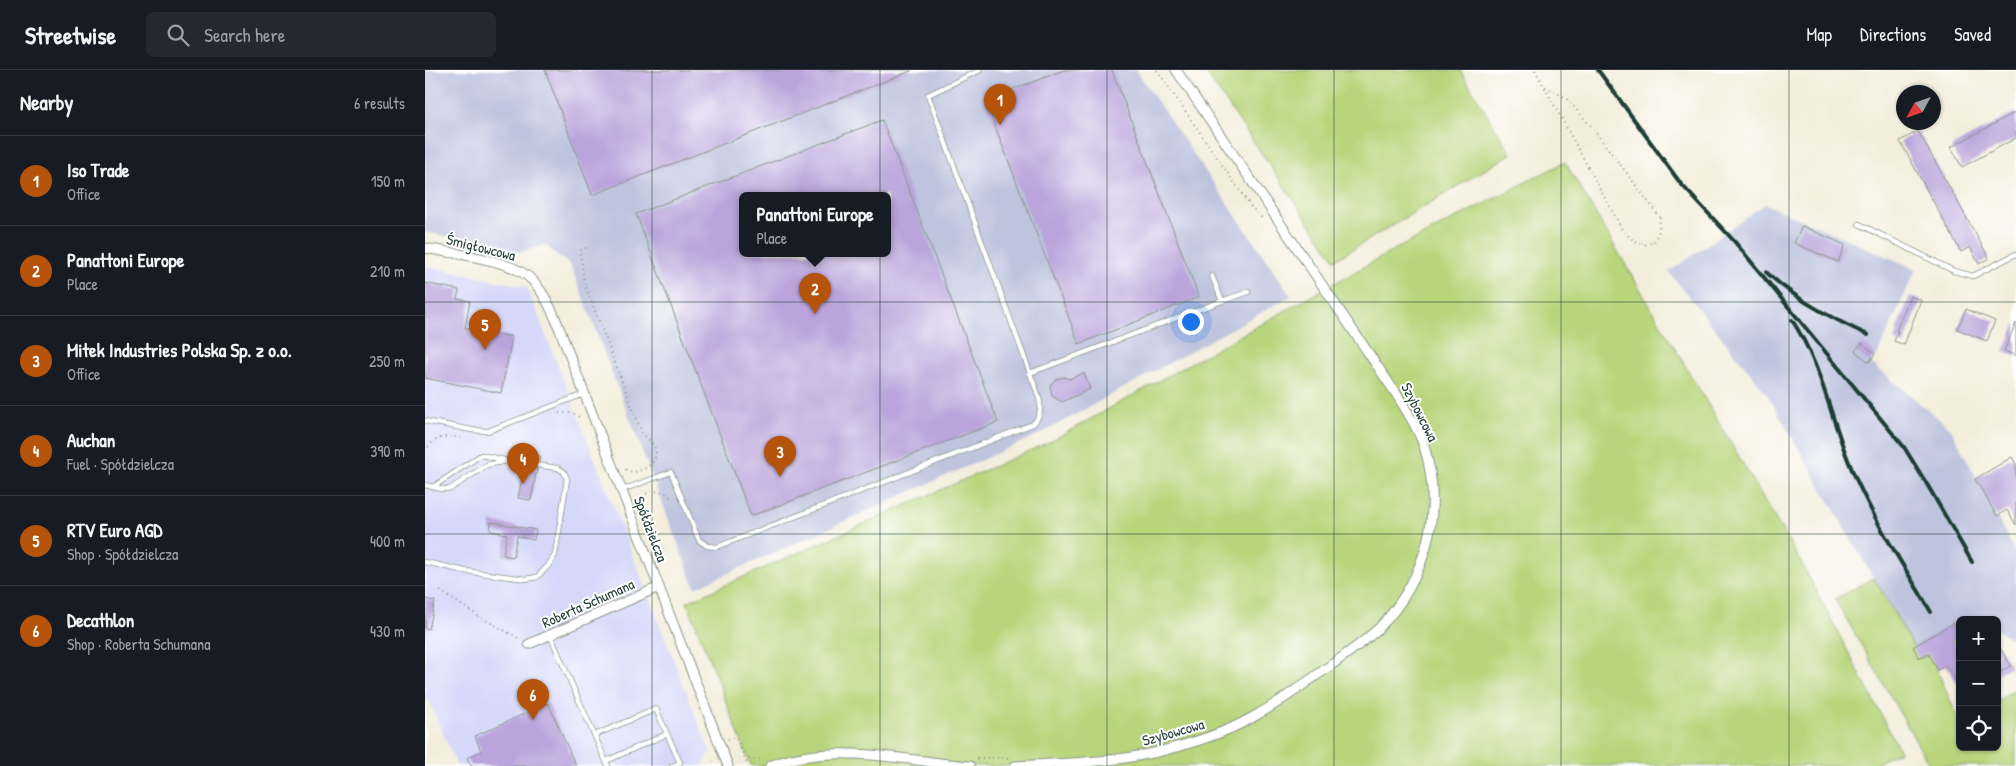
<!DOCTYPE html>
<meta charset="utf-8">
<style>
:root{--surface:#171b24;--page:#242831;--text:#f1f3f6;--muted:#9ea1a6;--line:#363941;--accent:#b45309}
body{margin:0;font-family:"Patrick Hand",sans-serif;background:var(--page);color:var(--text)}
.controls{position:absolute;right:15px;bottom:15px;display:grid;overflow:hidden;border-radius:8px;box-shadow:0 1px 4px #0004}
.controls button{width:45px;height:45px;display:grid;place-items:center;padding:0;border:0;border-bottom:1px solid var(--line);background:var(--surface);color:var(--text);font:25px sans-serif}
.compass{position:absolute;left:1471px;top:15px;width:45px;height:45px;border-radius:50%;background:var(--surface);box-shadow:0 1px 4px #0004;rotate:230deg}
.you{position:absolute;left:765px;top:251px;width:18px;height:18px;margin:-12px;border:4px solid #fff;border-radius:50%;background:#1a73e8;box-shadow:0 0 0 8px #1a73e833}
.badge{display:grid;place-items:center;width:32px;height:32px;border-radius:50%;background:var(--accent);color:#fff;font-size:16px;font-weight:700}
.pin{position:absolute;translate:-50% -41px;filter:drop-shadow(0 1px 2px #0008)}
.pin::after{content:'';position:absolute;top:26px;width:18px;height:15px;background:inherit;clip-path:polygon(0 0,100% 0,50% 100%)}
.popup{position:absolute;left:314px;top:122px;width:152px;height:65px;box-sizing:border-box;display:grid;place-content:center;border-radius:8px;background:var(--surface);filter:drop-shadow(0 1px 4px #0005);font-size:16px;white-space:nowrap;color:var(--muted)}
.popup b{font-size:19px;color:var(--text)}
.popup::after{content:'';position:absolute;left:50%;top:100%;margin-left:-10px;border:10px solid transparent;border-top-color:var(--surface)}
.list{margin:0;padding:0;list-style:none}
h2{display:flex;justify-content:space-between;align-items:center;height:65px;margin:0;padding:0 20px;font-size:21px}
h2 small{font-size:16px;font-weight:400;color:var(--muted)}
.list li{display:grid;grid-template-columns:32px 1fr auto;gap:15px;align-items:center;box-sizing:border-box;height:90px;padding:0 20px;border-top:1px solid var(--line)}
.list b{display:block;font-size:19px;white-space:nowrap}
.list p{margin:0;font-size:16px;white-space:nowrap;color:var(--muted)}
.list em{font-size:16px;font-style:normal;color:var(--muted)}
.icon{flex:none;width:28px;height:28px;fill:none;stroke:currentColor;stroke-width:2;stroke-linecap:round;stroke-linejoin:round}
.map{position:relative;flex:none;width:1591px;height:696px;overflow:hidden}
header{display:flex;align-items:center;gap:30px;box-sizing:border-box;height:70px;padding:0 25px;background:var(--surface);border-bottom:1px solid var(--line)}
header strong{font-size:24px}
nav{display:flex;gap:28px;margin-inline-start:auto;font-size:18px}
.search{width:350px;height:45px;background:var(--page);display:flex;align-items:center;gap:12px;box-sizing:border-box;padding:0 18px;border-radius:8px;color:var(--muted);font-size:19px}
main{display:flex}
aside{flex:1;background:var(--surface)}
.map>svg:first-child{display:block}
.built{fill:#d6d8f9}
.industrial{fill:#bec3de;fill-rule:evenodd}
.green{fill:#b8d57b;stroke:#6c8958}
.building{fill:#baa4db;fill-rule:evenodd}
.lines{fill:none;stroke-linecap:round;stroke-linejoin:round}
.lane-casing{stroke:#899688;stroke-width:6}
.street-casing{stroke:#899688;stroke-width:11}
.path{stroke:#899688;stroke-width:2;stroke-dasharray:1 4;stroke-linecap:butt}
.lane{stroke:#fff;stroke-width:4.5}
.street{stroke:#fff;stroke-width:9}
.rail{stroke:#1f3d34;stroke-width:4}
.grid{fill:none;stroke:#1f3d34;stroke-width:1;stroke-opacity:0.55}
.labels{text-anchor:middle;dominant-baseline:central;stroke-width:4;stroke-linejoin:round;paint-order:stroke}
.street-label{font-size:15px;fill:#1f3d34;stroke:#fff}
</style>
<header>
<strong>Streetwise</strong>
<div class="search"><svg class="icon" aria-label="search" viewBox="0 0 24 24"><circle cx="10" cy="10" r="6"/><path d="M15 15l6 6"/></svg>Search here</div>
<nav><a>Map</a><a>Directions</a><a>Saved</a></nav>
</header>
<main>
<aside>
<h2>Nearby<small>6 results</small></h2>
<ul class="list">
<li><span class="badge">1</span><div><b>Iso Trade</b><p>Office</p></div><em>150 m</em></li>
<li><span class="badge">2</span><div><b>Panattoni Europe</b><p>Place</p></div><em>210 m</em></li>
<li><span class="badge">3</span><div><b>Mitek Industries Polska Sp. z o.o.</b><p>Office</p></div><em>250 m</em></li>
<li><span class="badge">4</span><div><b>Auchan</b><p>Fuel · Spółdzielcza</p></div><em>390 m</em></li>
<li><span class="badge">5</span><div><b>RTV Euro AGD</b><p>Shop · Spółdzielcza</p></div><em>400 m</em></li>
<li><span class="badge">6</span><div><b>Decathlon</b><p>Shop · Roberta Schumana</p></div><em>430 m</em></li>
</ul>
</aside>
<div class="map">
<svg width="1591" height="696" viewBox="0 0 1591 696">
<rect width="100%" height="100%" fill="#fff"/>
<filter id="ink" filterUnits="userSpaceOnUse"><feTurbulence type="fractalNoise" baseFrequency=".02" numOctaves="2"/><feDisplacementMap in="SourceGraphic" scale="10" xChannelSelector="R" yChannelSelector="G"/><feConvolveMatrix kernelMatrix="1 2 1 2 8 2 1 2 1" color-interpolation-filters="sRGB"/></filter>
<filter id="wash" filterUnits="userSpaceOnUse"><feTurbulence type="fractalNoise" baseFrequency=".0096" numOctaves="4" result="noise"/><feDisplacementMap in="SourceGraphic" scale="20" xChannelSelector="R" yChannelSelector="G"/><feGaussianBlur stdDeviation="1.12" result="paint"/><feColorMatrix in="noise" values="0 0 0 0 0 0 0 0 0 0 0 0 0 0 0 0 0 1.4 0 .05"/><feComposite in="paint" operator="in"/></filter>
<g filter="url(#wash)">
<rect width="100%" height="100%" fill="#f3eedb"/>
<path class="built" d="M0 196 102 217 285 682 278 696H32L3 629 0 631Z"/>
<path class="industrial" d="M0 0H711L866 226 617 363 270 518 146 196 120 175 95 182 0 162ZM318 125H462V183H318Z
M1340 134 1491 199 1453 284 1446 293 1526 359 1591 484V566L1587 569 1572 560V550H1535V566L1496 590 1342 324 1244 202Z"/>
<path class="green" d="M779 0H1035L1086 84 910 190Z
M1140 92 1376 492 1475 681 1446 696H326L262 532 624 372 969 180Z
M1449 508 1496 589 1505 584 1535 652V677H1572V631L1591 619V696H1505L1410 529Z"/>
<g id="blocks">
<path class="building" d="M120 0H486V1L167 125Z
M639 0H687L774 227 654 274 560 30Z
M1591 42V68L1537 97 1526 77Z
M457 50 573 352 326 446 211 144ZM318 125H462V183H318Z
M1493 61 1564 188 1554 194 1545 177 1536 182 1475 71Z
M1377 156 1420 175 1413 192 1369 173Z
M0 213 34 220 32 229 45 231 40 258 87 267 76 323 0 308Z
M1485 226 1496 230 1479 275 1469 271 1473 261H1471Z
M1541 239 1570 251 1562 271 1532 259Z
M1591 253V286L1579 281Z
M1437 273 1450 284 1444 292 1430 281Z
M659 303 665 319 637 332 627 326 625 315 631 309 639 307 644 309Z
M101 383 115 386 114 391 100 389Z
M1587 387 1591 394V455L1582 440 1572 446 1550 409Z
M99 397 112 399 106 430 93 428Z
M66 452 111 460 109 470 92 466 88 487 78 485 82 464 65 461Z
M0 529 10 531 4 559 0 558Z
M1528 553 1535 564 1527 570 1535 584V618L1521 595 1513 600 1503 583 1494 588 1488 577Z
M1572 573 1586 596 1572 604Z
M123 633 151 696H46L42 688 56 681 50 666Z"/>
</g>
</g>
<g filter="url(#ink)">
<use href="#blocks" fill-opacity="0" stroke="#899688" stroke-width="1"/>
<g class="lines">
<g class="lane-casing">
<path id="lane" d="M1434 154 1529 201 1548 206 1591 184
M797 231 823 222
M605 303 797 231 787 206
M0 351 47 360 63 361 159 324
M0 415 17 419H25L62 395 81 391 133 398 139 402 142 409 130 485 123 496 112 507 101 509 40 501 0 492
M8 417 56 385 79 390
M197 420 246 402 274 470 282 476 292 477 608 354C623 339 611 321 605 303L503 25 555 0
M125 565 183 696
M170 665 231 639 255 693 247 696
M181 691 242 664"/>
</g>
<g class="street-casing">
<path id="street" d="M0 178C29 184 87 189 107 210 118 221 125 236 131 250L303 696
M104 574 234 517
M345 696C405 671 481 691 545 696
M590 696C641 693 694 693 744 679 775 671 808 660 835 643 855 632 873 618 892 605 913 590 936 575 955 557 1002 508 1019 440 999 376 993 358 982 341 972 325L751 0"/>
</g>
<path class="path" d="M732 0 826 137 839 150
M1110 0 1198 161 1208 170 1219 175 1229 172 1234 161 1235 147 1165 55 1141 28 1119 16
M161 178 154 181C158 192 157 201 159 212L217 363C223 370 230 373 231 383 231 396 210 407 200 399
M134 343H148L157 349
M0 381C10 366 22 365 39 368
M215 437 219 425C230 419 240 420 248 430
M15 521 55 547 95 569
M303 669 311 667 323 696
M319 687 329 690 337 689
M552 688H585
M287 696 289 691"/>
<use href="#lane" class="lane"/>
<use href="#street" class="street"/>
<path class="rail" d="M1173 0 1256 114 1309 171 1479 377 1503 416 1547 492
M1341 202C1372 230 1406 248 1443 265
M1367 250C1399 299 1405 350 1428 402 1449 451 1479 496 1506 542"/>
</g>
</g>
<path class="grid" d="M227 0V696M455 0V696M682 0V696M909 0V696M1136 0V696M1364 0V696M0 232H1591M0 464H1591"/>
<g class="labels">
<g class="street-label">
<text transform="translate(56 177) rotate(14)">Śmigłowcowa</text>
<text transform="translate(995 342) rotate(63)">Szybowcowa</text>
<text transform="translate(226 459) rotate(69)">Spółdzielcza</text>
<text transform="translate(163 533) rotate(-24)">Roberta Schumana</text>
<text transform="translate(748 662) rotate(-16)">Szybowcowa</text>
</g>
</g>
</svg>
<div class="controls">
<button>+</button>
<button>−</button>
<button><svg class="icon" aria-label="locate" viewBox="0 0 24 24"><circle cx="12" cy="12" r="6"/><path d="M12 2v4M12 18v4M2 12h4M18 12h4"/></svg></button>
</div>
<svg class="compass" viewBox="-18 -18 36 36"><path d="M0-13l5 13h-10z" fill="#e53935"/><path d="M0 13l5-13h-10z" fill="#9ea1a6"/></svg>
<div class="you"></div>
<div class="pin badge" style="left:575px;top:55px">1</div>
<div class="pin badge" style="left:390px;top:244px">2</div>
<div class="popup"><b>Panattoni Europe</b>Place</div>
<div class="pin badge" style="left:355px;top:407px">3</div>
<div class="pin badge" style="left:98px;top:414px">4</div>
<div class="pin badge" style="left:60px;top:280px">5</div>
<div class="pin badge" style="left:108px;top:650px">6</div>
</div>
</main>
